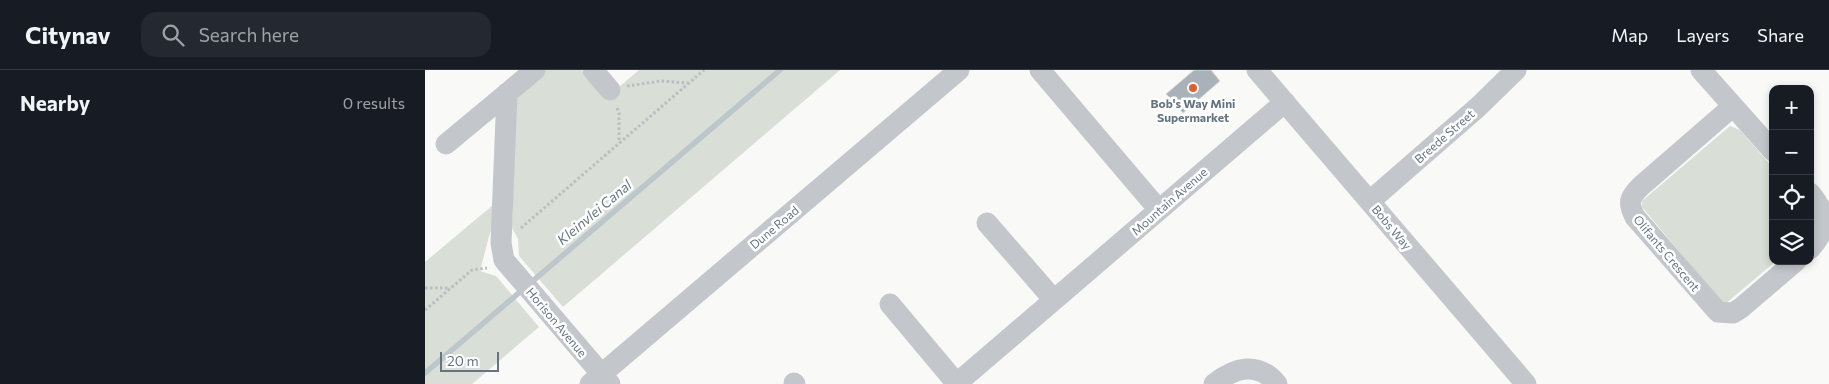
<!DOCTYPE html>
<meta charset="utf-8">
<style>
:root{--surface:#171b24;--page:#242831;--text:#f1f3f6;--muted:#9ea1a6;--line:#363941}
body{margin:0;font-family:Commissioner,sans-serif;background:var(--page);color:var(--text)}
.controls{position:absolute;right:15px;top:15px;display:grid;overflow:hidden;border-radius:10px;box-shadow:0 2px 8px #0003}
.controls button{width:45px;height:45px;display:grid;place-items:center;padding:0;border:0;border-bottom:1px solid var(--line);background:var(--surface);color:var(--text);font:25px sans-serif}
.scale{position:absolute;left:15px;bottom:12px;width:59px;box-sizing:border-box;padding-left:5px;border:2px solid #657482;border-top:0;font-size:14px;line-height:18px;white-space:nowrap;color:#657482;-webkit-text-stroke:4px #fff;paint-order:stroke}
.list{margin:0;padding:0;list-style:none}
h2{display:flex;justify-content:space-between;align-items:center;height:65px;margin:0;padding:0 20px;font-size:21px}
h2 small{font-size:16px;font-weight:400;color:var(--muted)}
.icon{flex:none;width:28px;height:28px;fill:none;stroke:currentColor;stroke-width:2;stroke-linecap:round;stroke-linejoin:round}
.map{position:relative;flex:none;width:1404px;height:314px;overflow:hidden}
header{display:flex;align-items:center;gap:30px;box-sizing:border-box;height:70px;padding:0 25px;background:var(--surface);border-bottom:1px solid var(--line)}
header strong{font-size:24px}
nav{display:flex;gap:28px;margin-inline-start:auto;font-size:18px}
.search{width:350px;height:45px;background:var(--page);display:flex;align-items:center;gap:12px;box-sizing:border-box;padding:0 18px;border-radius:15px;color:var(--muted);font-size:19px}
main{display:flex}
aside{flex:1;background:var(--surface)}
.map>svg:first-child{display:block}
.green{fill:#d9ded6}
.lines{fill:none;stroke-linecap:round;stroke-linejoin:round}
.stream{stroke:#bcc6cb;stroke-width:5.5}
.building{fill:#a9b2b8;stroke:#dbdbd9}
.path{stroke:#bbbec1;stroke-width:3;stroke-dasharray:2.5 2.5;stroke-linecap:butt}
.minor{stroke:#c3c7cb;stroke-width:21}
.poi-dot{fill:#e05f30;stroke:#fff;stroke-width:2}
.labels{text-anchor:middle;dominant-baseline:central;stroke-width:5;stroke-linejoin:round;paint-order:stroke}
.poi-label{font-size:12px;font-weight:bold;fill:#657482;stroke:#fff}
.street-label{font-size:12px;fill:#657482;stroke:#fff}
.water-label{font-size:14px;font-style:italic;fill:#657983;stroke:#fff}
</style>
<header>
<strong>Citynav</strong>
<div class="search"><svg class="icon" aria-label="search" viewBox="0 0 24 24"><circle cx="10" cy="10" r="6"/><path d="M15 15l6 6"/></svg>Search here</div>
<nav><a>Map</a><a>Layers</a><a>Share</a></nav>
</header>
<main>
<aside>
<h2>Nearby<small>0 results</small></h2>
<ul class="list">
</ul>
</aside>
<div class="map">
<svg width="1404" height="314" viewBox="0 0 1404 314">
<rect width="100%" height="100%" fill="#f9f9f7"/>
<path class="green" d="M118 0H156L181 28 214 0H415L138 237 94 186 93 169 87 158 91 31 96 19Z
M1305 56 1315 60 1348 98V191H1351L1299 235 1217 137V131Z
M74 130 73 141 64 166 55 201 71 206 114 257 47 314H0V192Z"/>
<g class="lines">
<path class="stream" d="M0 303 355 0"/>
</g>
<path class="building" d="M769 0H786L795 11 758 43 741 24Z"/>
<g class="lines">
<path class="path" d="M202 16 236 11 263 13
M192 38 194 43V73
M96 158 279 0
M0 218H25
M0 240 47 200 62 198"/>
<path class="minor" d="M168 0 185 20
M615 0 734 140
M832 0 1101 314
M1276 0 1348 81
M82 23 76 173 79 190 185 314
M1307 37 1216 116C1205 127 1202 132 1210 147L1293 242 1308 243 1316 238 1371 191
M21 74 110 0
M1385 123C1404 146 1404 157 1385 179
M945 131 1053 37 1091 0
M562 153 629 230
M465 234 532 314
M369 313 370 314
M165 314 534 0
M531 314 860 32
M789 314C810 297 833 291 852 314"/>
</g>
<circle class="poi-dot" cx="768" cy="18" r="5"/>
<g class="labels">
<g class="poi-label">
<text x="768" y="33">Bob's Way Mini<tspan x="768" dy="14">Supermarket</tspan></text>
</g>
<g class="street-label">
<text transform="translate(1019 66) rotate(-41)">Breede Street</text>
<text transform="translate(744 131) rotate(-41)">Mountain Avenue</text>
<text transform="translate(349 157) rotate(-40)">Dune Road</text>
<text transform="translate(967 157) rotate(50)">Bobs Way</text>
<text transform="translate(1242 183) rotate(50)">Olifants Crescent</text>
<text transform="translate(132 252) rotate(50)">Horison Avenue</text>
</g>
<g class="water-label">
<text transform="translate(169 142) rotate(-40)">Kleinvlei Canal</text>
</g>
</g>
</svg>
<div class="controls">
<button>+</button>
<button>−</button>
<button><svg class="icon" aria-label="locate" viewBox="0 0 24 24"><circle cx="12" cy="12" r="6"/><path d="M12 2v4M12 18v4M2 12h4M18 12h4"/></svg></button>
<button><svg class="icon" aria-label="layers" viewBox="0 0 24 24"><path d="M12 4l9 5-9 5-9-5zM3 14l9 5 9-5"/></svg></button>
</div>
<div class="scale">20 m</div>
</div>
</main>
